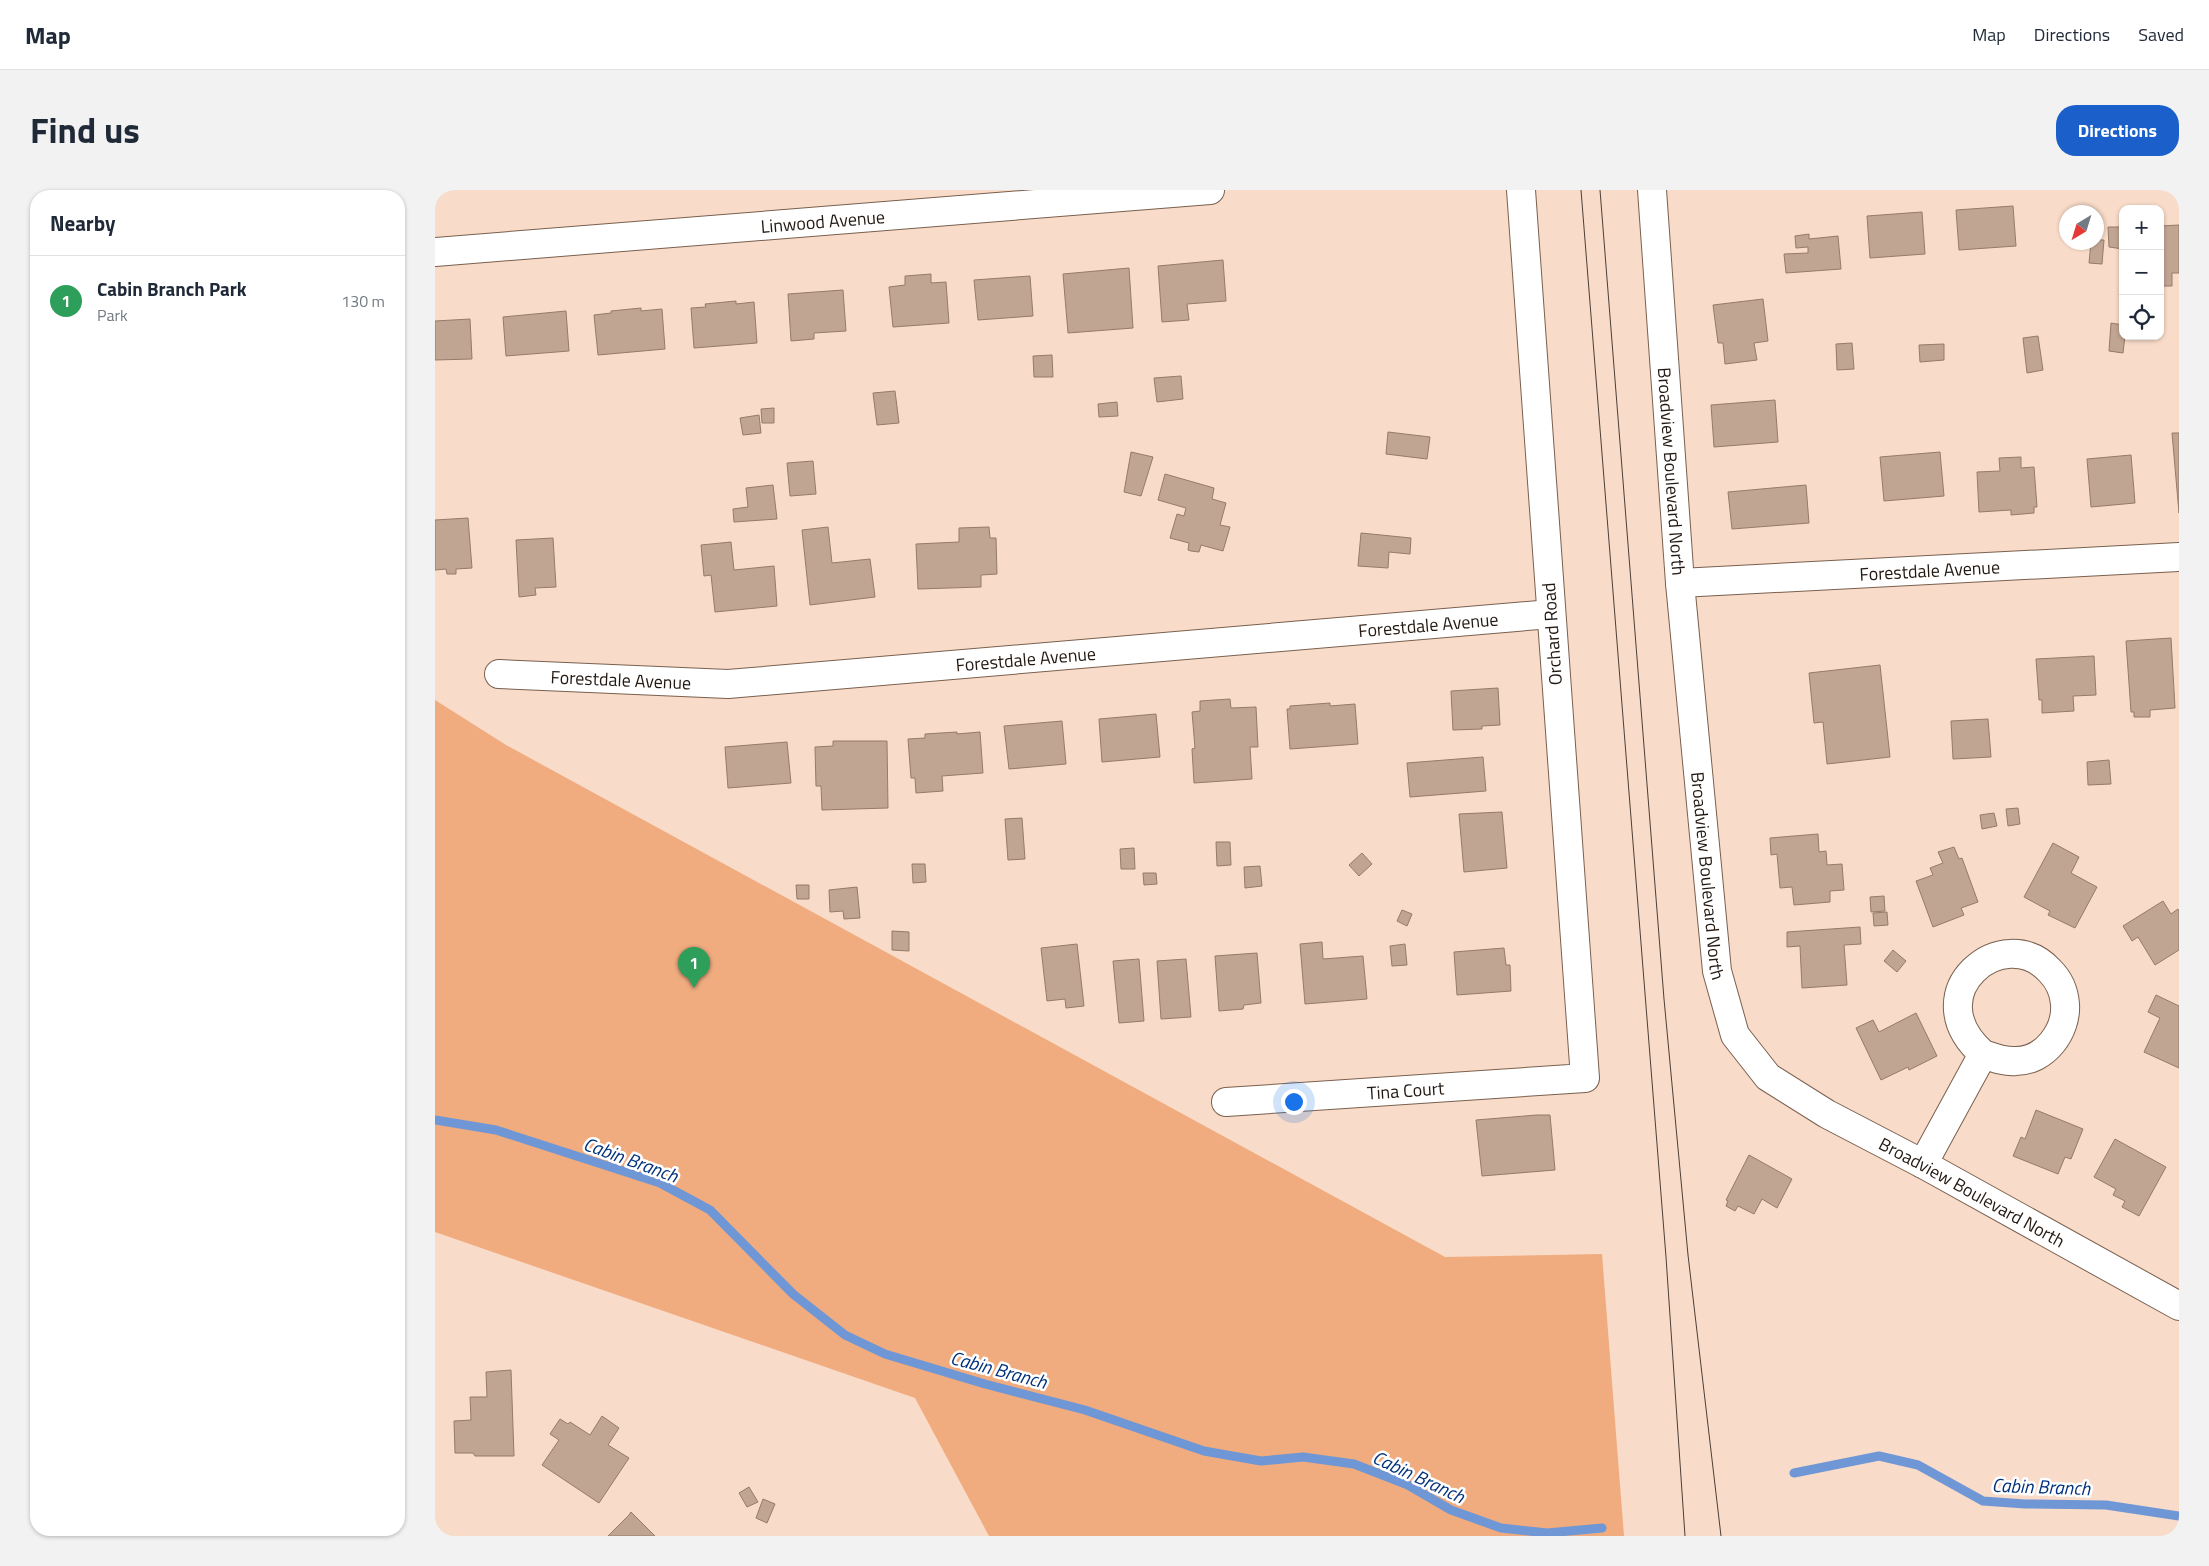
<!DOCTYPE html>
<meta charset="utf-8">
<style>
:root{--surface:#fff;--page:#f2f2f3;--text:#1f2937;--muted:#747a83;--line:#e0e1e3;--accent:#1b5fca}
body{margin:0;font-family:"Titillium Web",sans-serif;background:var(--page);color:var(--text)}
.controls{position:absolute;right:15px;top:15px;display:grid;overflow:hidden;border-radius:10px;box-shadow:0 1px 4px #0004}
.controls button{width:45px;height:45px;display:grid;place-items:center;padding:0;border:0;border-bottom:1px solid var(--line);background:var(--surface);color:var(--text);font:25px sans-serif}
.compass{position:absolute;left:1624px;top:15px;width:45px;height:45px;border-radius:50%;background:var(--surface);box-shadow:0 1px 4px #0004;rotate:218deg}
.you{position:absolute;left:858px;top:911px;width:18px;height:18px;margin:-12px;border:4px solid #fff;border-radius:50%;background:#1a73e8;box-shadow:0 0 0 8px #1a73e833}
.badge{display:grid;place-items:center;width:32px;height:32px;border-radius:50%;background:var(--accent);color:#fff;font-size:16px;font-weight:700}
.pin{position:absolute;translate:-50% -41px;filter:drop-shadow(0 1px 2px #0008)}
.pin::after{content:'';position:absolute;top:26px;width:18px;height:15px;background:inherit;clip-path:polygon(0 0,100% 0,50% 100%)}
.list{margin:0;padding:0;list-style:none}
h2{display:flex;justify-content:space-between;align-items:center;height:65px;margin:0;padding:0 20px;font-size:21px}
h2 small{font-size:16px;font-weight:400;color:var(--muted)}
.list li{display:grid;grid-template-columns:32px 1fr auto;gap:15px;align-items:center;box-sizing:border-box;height:90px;padding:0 20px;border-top:1px solid var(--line)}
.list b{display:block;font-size:19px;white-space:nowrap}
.list p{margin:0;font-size:16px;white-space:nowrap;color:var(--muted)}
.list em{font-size:16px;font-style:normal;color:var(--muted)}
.icon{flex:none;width:28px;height:28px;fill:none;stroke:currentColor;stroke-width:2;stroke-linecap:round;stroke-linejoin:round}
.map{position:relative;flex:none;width:1744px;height:1346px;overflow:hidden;border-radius:20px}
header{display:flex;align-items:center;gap:30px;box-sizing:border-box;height:70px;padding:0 25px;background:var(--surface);border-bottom:1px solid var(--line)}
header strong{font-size:24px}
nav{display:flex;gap:28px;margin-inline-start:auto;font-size:18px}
.intro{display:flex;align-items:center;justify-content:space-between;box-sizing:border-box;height:120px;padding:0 30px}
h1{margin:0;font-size:35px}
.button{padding:12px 22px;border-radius:20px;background:var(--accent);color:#fff;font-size:18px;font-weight:700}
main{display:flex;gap:30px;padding:0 30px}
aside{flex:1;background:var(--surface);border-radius:20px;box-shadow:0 1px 4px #0004}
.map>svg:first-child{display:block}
.green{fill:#f0ac7f}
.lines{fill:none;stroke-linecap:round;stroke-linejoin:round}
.stream{stroke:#6f96d5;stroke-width:9}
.building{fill:#c0a593;stroke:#957b6a}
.minor-casing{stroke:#79604f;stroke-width:30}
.minor{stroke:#fff;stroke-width:28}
.tram{stroke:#4c3f35;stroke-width:1}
.labels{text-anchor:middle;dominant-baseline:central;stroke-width:5;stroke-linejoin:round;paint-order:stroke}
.street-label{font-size:18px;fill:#231912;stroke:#fff}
.water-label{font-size:19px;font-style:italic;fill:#03337d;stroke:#fff}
</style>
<header>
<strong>Map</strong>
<nav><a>Map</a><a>Directions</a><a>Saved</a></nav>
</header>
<div class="intro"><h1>Find us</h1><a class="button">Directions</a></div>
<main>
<aside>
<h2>Nearby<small></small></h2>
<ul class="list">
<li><span class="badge" style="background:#2e9e5b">1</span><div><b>Cabin Branch Park</b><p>Park</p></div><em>130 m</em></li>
</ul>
</aside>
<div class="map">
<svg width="1744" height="1346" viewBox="0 0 1744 1346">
<rect width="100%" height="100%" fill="#f8dbc8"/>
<path class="green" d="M0 510 71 555 1010 1067 1167 1064 1189 1346H554L480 1208 0 1042Z"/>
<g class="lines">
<path class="stream" d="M0 930 61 940 225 993 275 1020 358 1104 410 1145 450 1164 550 1194 650 1220 769 1261 826 1271 868 1267 919 1274 973 1295 1016 1320 1066 1338 1112 1343 1167 1338
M1359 1283 1444 1266 1483 1275 1548 1311 1590 1314 1671 1315 1744 1326"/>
</g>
<path class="building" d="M1578 16 1581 56 1524 60 1521 20Z
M1487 22 1490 64 1435 68 1432 26Z
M1744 35V83H1737V96H1725V36Z
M1673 37H1688V59L1674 57Z
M1374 44V49L1403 46 1406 79 1351 83 1349 64 1373 63V57L1361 58 1360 46Z
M1662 50H1669L1667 74 1654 73 1656 52H1662Z
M788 70 791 111 752 114 754 130 727 132 723 76Z
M694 78 698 138 633 143 628 84Z
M496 84V93L511 92 514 133 458 137 454 97 470 95V86Z
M595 86 598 126 543 130 539 90Z
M408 100 411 141 379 143V149L356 151 353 104Z
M1328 109 1333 151 1319 153 1322 170 1290 174 1288 153H1283L1278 115Z
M301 111V114L319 112 322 153 259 158 256 118 271 117 270 114Z
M206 118V121L227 119 230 159 163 165 159 125 176 123V121Z
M131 121 134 161 71 166 68 127Z
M35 129 37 169 0 170V131Z
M1676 133 1688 135V146H1690L1688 163 1674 161Z
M1603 146 1608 180 1592 183 1588 148Z
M1417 153 1419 179 1402 180 1401 154Z
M1509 154V170L1485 172 1484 155Z
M617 165 618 187H599L598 166Z
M746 186 748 209 722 212 719 188Z
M460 201 464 233 442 235 438 203Z
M1340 210 1343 252 1279 257 1276 215Z
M682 212 683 226 664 227 663 214Z
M339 218V233H327L326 219Z
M324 225 326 243 308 245 305 228Z
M953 242 995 247 992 269 951 264Z
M1737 243H1744V323Z
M696 262 718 267 706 306 689 302Z
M1505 262 1509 306 1449 311 1445 267Z
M1696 265 1700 313 1656 317 1652 269Z
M1586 267V278L1599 277 1602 317H1599V323L1576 325V320L1544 322 1542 282 1565 281 1564 268Z
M378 271 381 304 355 306 352 273Z
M730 284 779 298 777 309 791 313 785 335 795 337 788 361 766 355 764 362 756 361 753 360 754 353 735 348 742 324 749 326 751 318 723 310Z
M338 295 342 329 299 332 298 319 313 317 311 298Z
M1371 295 1374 333 1297 339 1293 302Z
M33 328 37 378 21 379V384H12L11 379 0 380V330Z
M393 337 397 373 435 369 440 407 375 415 367 340Z
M554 337 555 348H561L562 384 546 385V397L483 399 481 354 524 352V338Z
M926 343 976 348 975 364 954 362 953 378 923 376Z
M118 348 121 397 100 398 101 405 84 407 81 350Z
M296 352 299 380 339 376 342 416 280 422 276 385 269 386 266 355Z
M1736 448 1740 518 1715 520V527H1699V522H1696L1691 451Z
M1659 466 1661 505 1638 506 1639 521 1607 523V510H1604L1601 469Z
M1445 475 1455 567 1392 574 1388 532 1379 533 1374 483Z
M1063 498 1065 535 1047 536V539L1018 540 1016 501Z
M795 509 796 518 821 517 823 557H815L817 589 759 593 757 559 760 558 757 522 765 521V511Z
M895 513V516L920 514 923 554 855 559 852 519H855V516Z
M721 524 725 567 667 572 664 529Z
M1553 529 1556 567 1518 569 1516 531Z
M627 531 631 574 574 579 569 536Z
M522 542V544L545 542 548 583 507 586 508 601 481 603 480 588H476L473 549 490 548V544Z
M398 551H452L453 618 387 620 386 596H381L380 557 398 556Z
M352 552 356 593 293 598 290 557Z
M1048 567 1051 601 975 607 972 573Z
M1674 570 1676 594 1653 595 1652 572Z
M1583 618 1585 634 1573 636 1571 619Z
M1067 622 1072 678 1029 682 1024 624Z
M1559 623 1562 636 1547 639 1545 625Z
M587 628 590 669 573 670 570 629Z
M1383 644 1384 662 1391 661 1392 675 1407 674 1409 700 1395 701V712L1359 715 1357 697 1345 698 1342 664 1336 665 1335 648Z
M781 652H795L796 675 782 676Z
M1618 653 1644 667 1636 683 1662 697 1640 738 1613 725 1615 721 1589 707Z
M1519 657 1524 669 1527 668 1543 712 1526 718 1529 725 1498 737 1481 691 1498 685 1495 678 1508 673 1503 662Z
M699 658 700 679H686L685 659Z
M927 663 937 674 924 686 914 675Z
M477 674H490L491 692 478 693Z
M825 676 827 696 810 698 809 677Z
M708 683H721L722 694 709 695Z
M361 695H374V709H362Z
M422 697 425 728 409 729 408 721 395 722 394 700Z
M1449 706 1450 721 1436 722 1435 707Z
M1728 711 1736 724 1743 719 1744 721V760L1720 775 1703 747 1697 751 1688 736Z
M967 720 977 724 972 736 962 731Z
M1452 722 1453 735 1439 736 1438 723Z
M1425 737 1426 754 1409 755 1412 795 1367 798 1365 756 1352 757V742Z
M457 741 474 742V761L457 760Z
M887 752 888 769 928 766 932 809 870 814 865 754Z
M642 754 649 816 631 818 630 809 612 811 606 758Z
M970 754 972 775 957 776 955 756Z
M1069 758 1071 775H1075L1076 801 1022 805 1019 762Z
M1458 760 1471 771 1462 782 1449 771Z
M822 763 826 813 809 815 808 819 784 821 780 766Z
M704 769 709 831 684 833 678 771Z
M751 769 756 827 726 829 722 771Z
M1721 805 1744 816V878L1709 862 1725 828 1713 822Z
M1481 823 1502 866 1474 880 1473 877 1446 890 1421 838 1438 830 1444 842Z
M1601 920 1648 939 1636 969 1630 967 1623 984 1578 966 1586 947 1590 949Z
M1102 925H1115L1120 980 1047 986 1041 930Z
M1680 949 1731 977 1704 1026 1687 1017 1690 1011 1678 1005 1681 999 1659 987Z
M1314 965 1357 989 1342 1018 1327 1009 1319 1024 1303 1016 1300 1021 1291 1016 1293 1011 1291 1010Z
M76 1180 79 1266H40L38 1263H20L19 1231 36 1230 35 1207H52L51 1182Z
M167 1226 184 1238 173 1255 194 1268 164 1313 107 1275 124 1250 115 1244 125 1229 133 1234 135 1232 155 1245Z
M314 1297 323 1312 312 1317 304 1303Z
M328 1309 340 1314 332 1333 321 1328Z
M196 1322 220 1346H173L194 1325Z"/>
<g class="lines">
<g class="minor-casing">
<g id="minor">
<path id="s1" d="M1217 0 1245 393 1282 781 1300 845 1333 887 1392 924 1488 974 1744 1116"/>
<path id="s2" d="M0 62 775 0"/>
<path id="s3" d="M1245 393 1744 367"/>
<path id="s4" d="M64 484 293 494 1116 424"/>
<path id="s5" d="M791 912 1150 888 1086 0"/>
<path d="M1488 974 1548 864C1560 868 1569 872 1581 871 1610 871 1632 841 1630 814 1629 801 1624 790 1615 781 1569 730 1479 803 1548 864"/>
</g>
</g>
<use href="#minor" class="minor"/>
<path class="tram" d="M1146 0 1231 1067 1250 1346
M1165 0 1229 809 1253 1065 1286 1346"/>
</g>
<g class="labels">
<g class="street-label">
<text stroke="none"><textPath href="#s2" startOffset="389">Linwood Avenue</textPath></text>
<text stroke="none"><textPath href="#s1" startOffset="282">Broadview Boulevard North</textPath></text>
<text stroke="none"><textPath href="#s3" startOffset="250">Forestdale Avenue</textPath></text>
<text stroke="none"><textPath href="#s4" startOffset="932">Forestdale Avenue</textPath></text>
<text transform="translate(1117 444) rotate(-94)">Orchard Road</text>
<text stroke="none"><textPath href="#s4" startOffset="528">Forestdale Avenue</textPath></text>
<text stroke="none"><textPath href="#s4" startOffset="122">Forestdale Avenue</textPath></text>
<text stroke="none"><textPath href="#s1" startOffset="688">Broadview Boulevard North</textPath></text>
<text stroke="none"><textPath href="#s5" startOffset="180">Tina Court</textPath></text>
<text stroke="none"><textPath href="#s1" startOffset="1138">Broadview Boulevard North</textPath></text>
</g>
<g class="water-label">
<text transform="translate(196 969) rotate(20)">Cabin Branch</text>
<text transform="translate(564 1179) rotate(15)">Cabin Branch</text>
<text transform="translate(984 1286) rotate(25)">Cabin Branch</text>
<text transform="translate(1606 1296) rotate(2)">Cabin Branch</text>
</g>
</g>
</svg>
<div class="controls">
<button>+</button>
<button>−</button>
<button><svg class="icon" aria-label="locate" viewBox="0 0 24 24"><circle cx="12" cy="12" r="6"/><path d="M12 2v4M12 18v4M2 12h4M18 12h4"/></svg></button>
</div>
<svg class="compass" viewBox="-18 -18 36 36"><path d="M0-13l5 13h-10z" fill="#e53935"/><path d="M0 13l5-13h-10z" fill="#747a83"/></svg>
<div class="you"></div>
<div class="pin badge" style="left:259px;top:798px;background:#2e9e5b">1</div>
</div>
</main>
